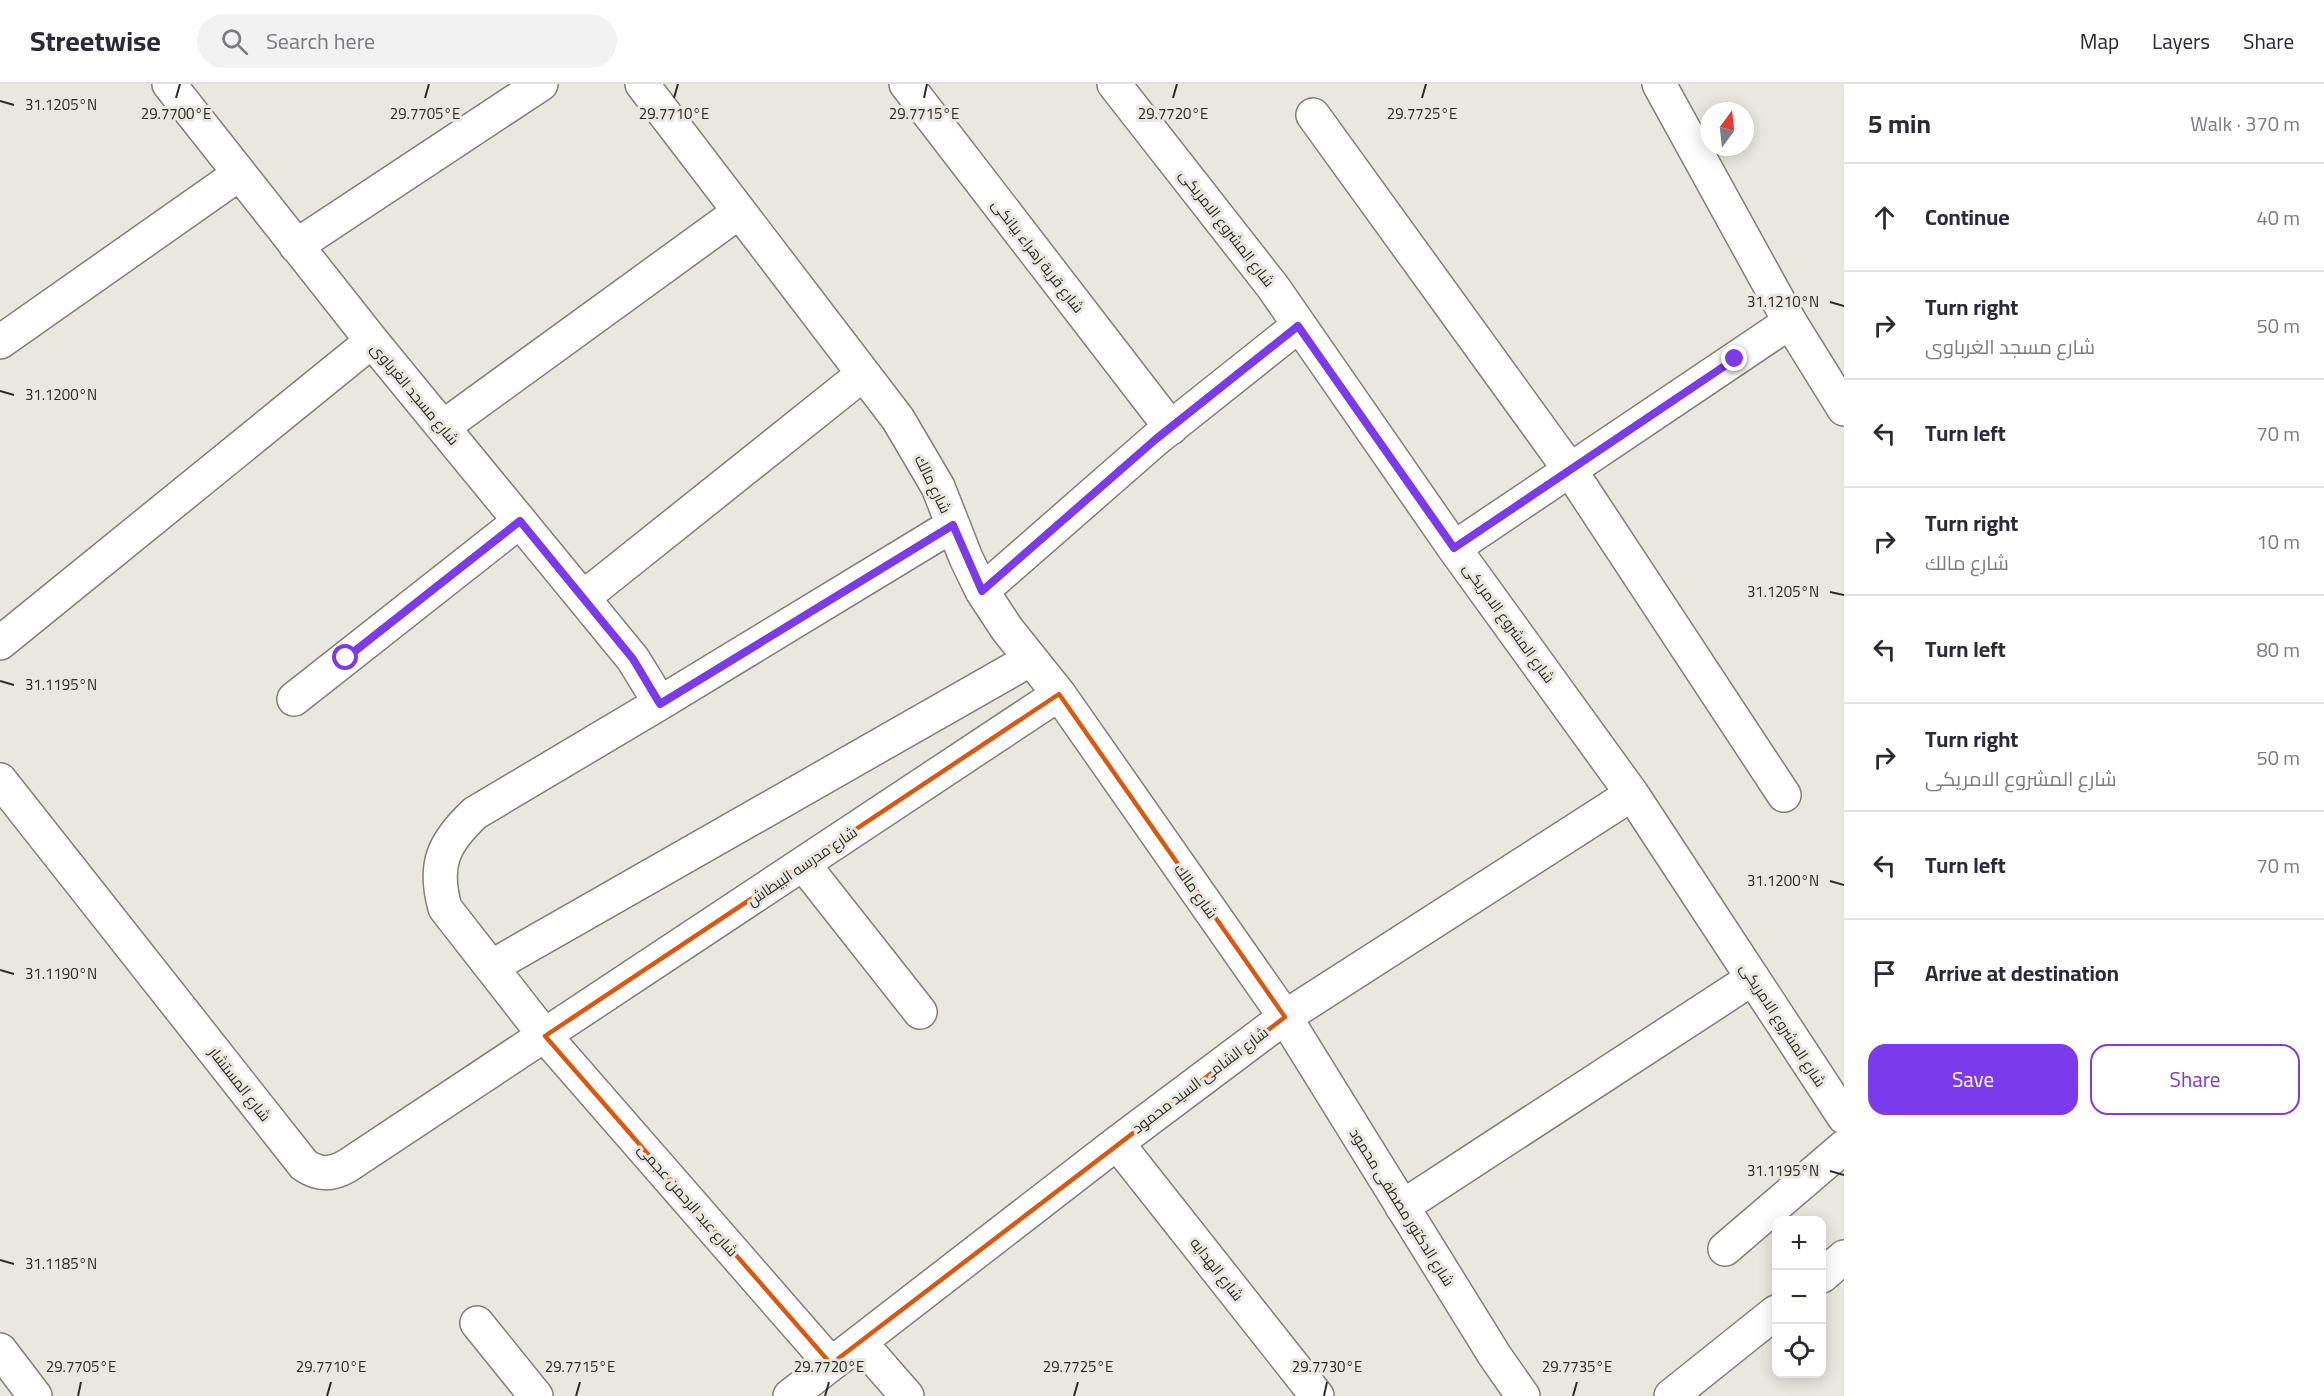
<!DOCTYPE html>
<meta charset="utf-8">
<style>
:root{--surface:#fff;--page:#f2f2f3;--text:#2b2b33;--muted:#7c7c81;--line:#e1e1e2;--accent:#7c3aed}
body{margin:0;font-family:Georgia,Cairo,serif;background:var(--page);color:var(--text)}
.controls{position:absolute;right:18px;bottom:18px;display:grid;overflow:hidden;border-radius:12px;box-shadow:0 3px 15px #0003}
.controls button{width:54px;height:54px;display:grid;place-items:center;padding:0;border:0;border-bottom:2px solid var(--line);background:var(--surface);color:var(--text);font:30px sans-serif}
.compass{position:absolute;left:1700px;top:18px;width:54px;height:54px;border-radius:50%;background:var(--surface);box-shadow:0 3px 15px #0003;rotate:15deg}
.stop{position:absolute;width:18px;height:18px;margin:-14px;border:4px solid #7c3aed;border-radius:50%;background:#fff}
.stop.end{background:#7c3aed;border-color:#fff;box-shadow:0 2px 6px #0008}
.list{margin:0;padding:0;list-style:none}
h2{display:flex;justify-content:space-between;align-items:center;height:78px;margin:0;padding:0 24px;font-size:26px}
h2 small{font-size:20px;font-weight:400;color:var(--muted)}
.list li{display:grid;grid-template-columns:39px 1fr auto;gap:18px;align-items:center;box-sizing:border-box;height:108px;padding:0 24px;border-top:2px solid var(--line)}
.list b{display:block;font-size:22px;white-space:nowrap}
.list p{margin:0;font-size:20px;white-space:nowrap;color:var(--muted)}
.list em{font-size:20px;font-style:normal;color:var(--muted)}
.actions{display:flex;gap:12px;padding:18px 24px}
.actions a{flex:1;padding:14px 0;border:2px solid var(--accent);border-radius:18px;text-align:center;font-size:21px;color:var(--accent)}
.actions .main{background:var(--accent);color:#fff}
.icon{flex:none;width:33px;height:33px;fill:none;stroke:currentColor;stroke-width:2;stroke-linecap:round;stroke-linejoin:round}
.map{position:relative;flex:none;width:1844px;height:1312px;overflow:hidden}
header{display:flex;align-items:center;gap:36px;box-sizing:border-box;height:84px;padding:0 30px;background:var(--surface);border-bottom:2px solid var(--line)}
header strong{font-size:28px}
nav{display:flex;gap:33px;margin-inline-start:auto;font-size:21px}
.search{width:420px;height:54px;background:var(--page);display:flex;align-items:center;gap:15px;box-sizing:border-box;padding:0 21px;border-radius:33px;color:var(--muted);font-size:22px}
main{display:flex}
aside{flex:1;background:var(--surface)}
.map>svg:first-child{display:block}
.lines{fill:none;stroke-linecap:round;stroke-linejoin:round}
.minor-casing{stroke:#807f78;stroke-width:36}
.minor{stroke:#fff;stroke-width:33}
.route{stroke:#7c3aed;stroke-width:8}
.marked{fill:none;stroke:#df570e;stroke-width:4.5;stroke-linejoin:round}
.ticks{fill:none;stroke:#2d2c2a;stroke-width:2}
.labels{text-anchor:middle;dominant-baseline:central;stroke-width:6;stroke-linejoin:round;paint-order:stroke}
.street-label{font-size:15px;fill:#2d2c2a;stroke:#e9e8e0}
.ticks-label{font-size:15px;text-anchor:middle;fill:#2d2c2a;stroke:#e9e8e0;stroke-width:6;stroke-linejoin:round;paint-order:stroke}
</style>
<header>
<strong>Streetwise</strong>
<div class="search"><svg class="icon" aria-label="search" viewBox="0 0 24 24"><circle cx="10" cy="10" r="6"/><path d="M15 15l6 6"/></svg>Search here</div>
<nav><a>Map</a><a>Layers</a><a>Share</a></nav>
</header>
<main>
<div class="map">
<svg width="1844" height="1312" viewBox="0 0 1844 1312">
<rect width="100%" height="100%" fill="#e9e8e0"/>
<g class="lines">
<g class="minor-casing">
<path id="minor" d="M169 0 372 257 633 575 660 619
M642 0 898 335 938 403 966 474 982 507 1007 545 1059 610 1285 933 1495 1272 1523 1312
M906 0 1171 344
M1114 0 1273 203 1454 464 1632 710 1844 1033
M1659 0 1790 238 1844 325
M1313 31 1570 386 1784 711
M296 162 541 0
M0 258 239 90
M443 343 739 128
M1454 464 1790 238
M982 507 1156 355 1298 242
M584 513 862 291
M0 559 372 257
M294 615 520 437
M0 696 304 1081C319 1091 331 1091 347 1082L1059 610
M804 781 920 928
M491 883 1031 575
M1117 1059 1317 1312
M1402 1123 1753 894
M1725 1165 1844 1063
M1822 1192 1844 1173
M477 1239 536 1312
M860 1258 907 1312
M0 1266 35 1312
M831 1280 545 952 445 824C433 781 443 759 475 729L660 619 953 441
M790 1312 1117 1059 1285 933 1632 710
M1671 1312 1776 1228"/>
</g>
<use href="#minor" class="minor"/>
</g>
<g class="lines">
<path class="route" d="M346 574 520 437 633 575 660 620 953 441 982 507 1156 355 1298 242 1454 464 1735 275"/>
</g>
<path class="marked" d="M1059 610 1285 933 831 1280 545 952Z"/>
<path class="ticks" d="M176 14 180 0M425 14 429 0M674 14 678 0M924 14 927 0M1173 14 1177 0M1422 14 1426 0M0 17 14 21M1830 218 1844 222M0 307 14 311M1830 508 1844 511M0 597 14 601M1830 797 1844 801M0 886 14 890M1830 1087 1844 1091M0 1176 14 1180M78 1312 81 1298M327 1312 331 1298M576 1312 580 1298M825 1312 829 1298M1074 1312 1078 1298M1324 1312 1327 1298M1573 1312 1577 1298"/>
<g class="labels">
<g class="street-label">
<text transform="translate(1227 144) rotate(52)">شارع المشروع الامريكى</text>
<text transform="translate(1038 172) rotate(52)">شارع قرية زهراء بيانكى</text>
<text transform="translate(415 310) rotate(50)">شارع مسجد الغرباوى</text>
<text transform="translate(933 400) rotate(64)">شارع مالك</text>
<text transform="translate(1509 539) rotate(54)">شارع المشروع الامريكى</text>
<text transform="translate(802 782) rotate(-34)">شارع مدرسه البيطاش</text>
<text transform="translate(1196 807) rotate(55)">شارع مالك</text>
<text transform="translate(1783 941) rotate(57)">شارع المشروع الامريكى</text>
<text transform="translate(1200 996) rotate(-37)">شارع الشامى السيد محمود</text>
<text transform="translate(240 1000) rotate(52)">شارع المستشار</text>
<text transform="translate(688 1116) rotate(49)">شارع عبد الرحمن عجمى</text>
<text transform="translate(1402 1123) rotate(58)">شارع الدكتور مصطفى محمود</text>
<text transform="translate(1217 1185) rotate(52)">شارع الهدايه</text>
</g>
</g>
<g class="ticks-label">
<text x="61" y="26">31.1205°N</text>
<text x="176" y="35">29.7700°E</text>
<text x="425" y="35">29.7705°E</text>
<text x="924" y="35">29.7715°E</text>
<text x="1173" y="35">29.7720°E</text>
<text x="674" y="35">29.7710°E</text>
<text x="1422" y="35">29.7725°E</text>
<text x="1783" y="223">31.1210°N</text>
<text x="61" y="316">31.1200°N</text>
<text x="1783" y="513">31.1205°N</text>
<text x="61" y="606">31.1195°N</text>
<text x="1783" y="802">31.1200°N</text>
<text x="61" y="895">31.1190°N</text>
<text x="1783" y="1092">31.1195°N</text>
<text x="61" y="1185">31.1185°N</text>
<text x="81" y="1288">29.7705°E</text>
<text x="331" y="1288">29.7710°E</text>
<text x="580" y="1288">29.7715°E</text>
<text x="829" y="1288">29.7720°E</text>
<text x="1078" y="1288">29.7725°E</text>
<text x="1327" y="1288">29.7730°E</text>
<text x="1577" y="1288">29.7735°E</text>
</g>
</svg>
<div class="controls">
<button>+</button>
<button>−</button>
<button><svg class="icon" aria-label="locate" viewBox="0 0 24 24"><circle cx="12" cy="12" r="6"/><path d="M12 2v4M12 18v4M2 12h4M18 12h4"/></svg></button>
</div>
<svg class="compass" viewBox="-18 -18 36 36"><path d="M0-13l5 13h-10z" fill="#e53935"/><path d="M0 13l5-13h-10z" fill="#7c7c81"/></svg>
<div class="stop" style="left:346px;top:574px"></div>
<div class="stop end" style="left:1735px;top:275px"></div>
</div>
<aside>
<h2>5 min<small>Walk · 370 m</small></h2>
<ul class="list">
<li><svg class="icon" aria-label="ahead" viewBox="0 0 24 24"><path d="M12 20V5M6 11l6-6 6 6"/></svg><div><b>Continue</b></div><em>40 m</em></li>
<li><svg class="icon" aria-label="right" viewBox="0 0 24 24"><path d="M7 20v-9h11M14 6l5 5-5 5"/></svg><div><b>Turn right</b><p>شارع مسجد الغرباوى</p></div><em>50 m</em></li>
<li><svg class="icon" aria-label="left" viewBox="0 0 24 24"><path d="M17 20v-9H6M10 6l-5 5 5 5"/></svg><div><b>Turn left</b></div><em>70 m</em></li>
<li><svg class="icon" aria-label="right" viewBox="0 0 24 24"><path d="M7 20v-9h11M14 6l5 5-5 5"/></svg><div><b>Turn right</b><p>شارع مالك</p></div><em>10 m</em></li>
<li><svg class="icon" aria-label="left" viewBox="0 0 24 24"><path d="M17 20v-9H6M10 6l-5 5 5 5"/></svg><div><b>Turn left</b></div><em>80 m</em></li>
<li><svg class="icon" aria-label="right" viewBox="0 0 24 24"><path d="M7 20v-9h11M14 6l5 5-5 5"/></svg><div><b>Turn right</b><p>شارع المشروع الامريكى</p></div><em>50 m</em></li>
<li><svg class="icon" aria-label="left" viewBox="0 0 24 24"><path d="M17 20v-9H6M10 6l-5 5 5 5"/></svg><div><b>Turn left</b></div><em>70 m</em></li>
<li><svg class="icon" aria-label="arrive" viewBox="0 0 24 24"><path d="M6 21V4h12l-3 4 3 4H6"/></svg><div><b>Arrive at destination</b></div></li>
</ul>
<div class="actions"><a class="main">Save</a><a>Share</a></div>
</aside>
</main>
